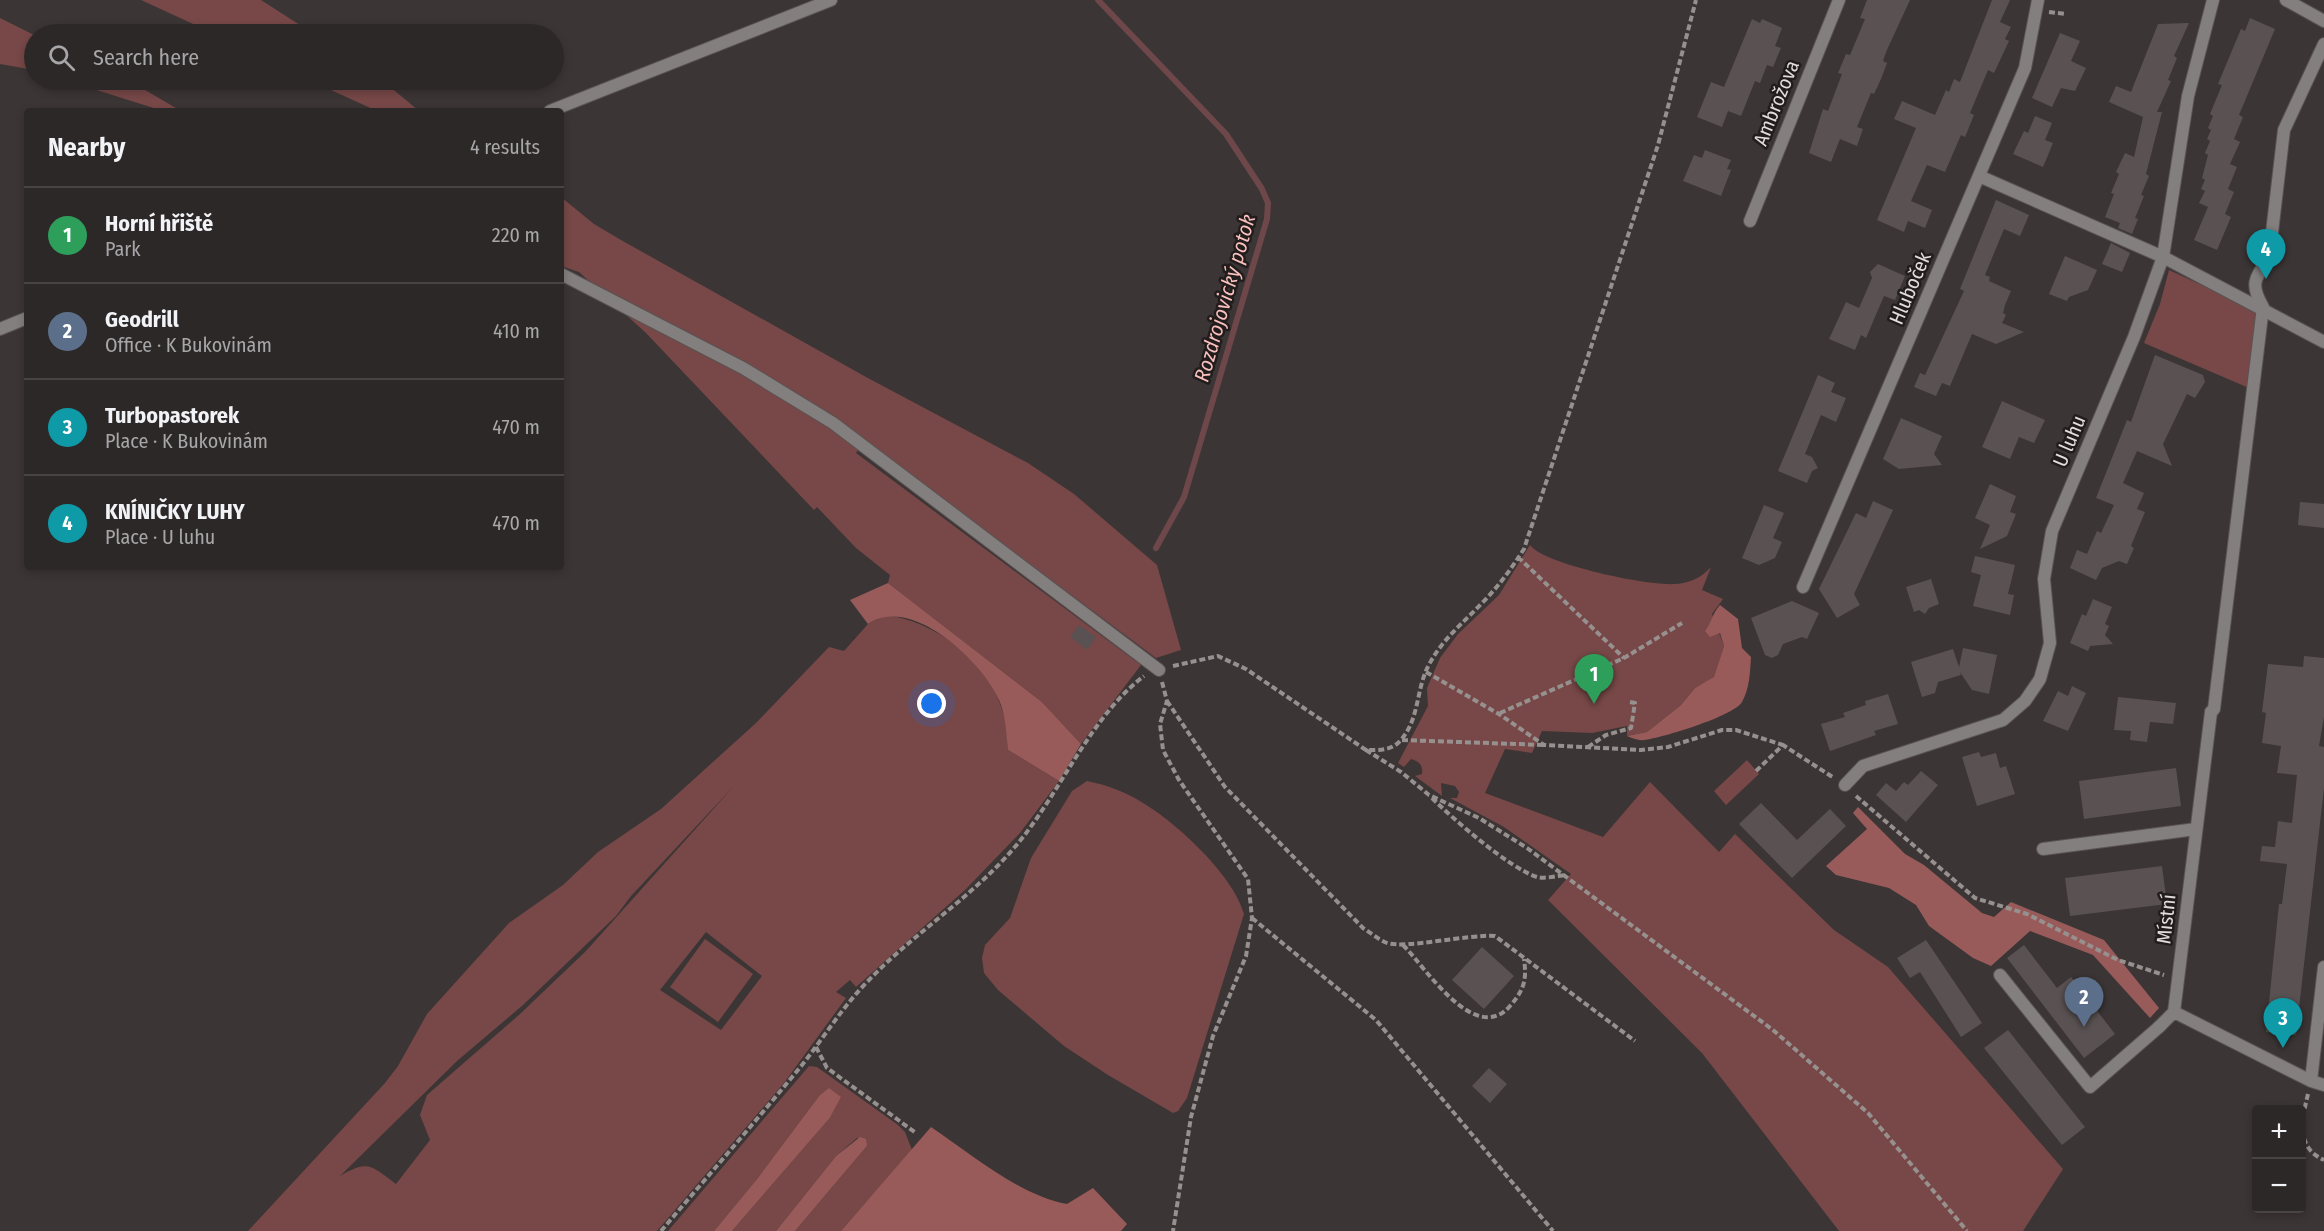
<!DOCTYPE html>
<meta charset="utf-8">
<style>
:root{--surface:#2d2828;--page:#353030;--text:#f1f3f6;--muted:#a7a6a8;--line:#484445;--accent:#1a73e8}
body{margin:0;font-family:"Fira Sans Condensed",sans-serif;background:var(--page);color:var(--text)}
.controls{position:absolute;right:18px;bottom:18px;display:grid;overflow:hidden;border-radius:6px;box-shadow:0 3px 9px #0003}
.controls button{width:54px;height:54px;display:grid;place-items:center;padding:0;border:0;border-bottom:2px solid var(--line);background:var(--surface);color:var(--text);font:30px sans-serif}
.you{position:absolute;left:932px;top:704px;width:21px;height:21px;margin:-15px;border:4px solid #fff;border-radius:50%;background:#1a73e8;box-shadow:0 0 0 9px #1a73e833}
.badge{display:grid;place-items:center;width:39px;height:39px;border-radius:50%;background:var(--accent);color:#fff;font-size:20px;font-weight:700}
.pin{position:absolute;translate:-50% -50px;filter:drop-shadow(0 2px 3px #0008)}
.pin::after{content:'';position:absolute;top:32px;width:21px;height:18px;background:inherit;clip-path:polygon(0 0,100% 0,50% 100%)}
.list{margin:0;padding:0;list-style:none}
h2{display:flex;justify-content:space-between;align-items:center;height:78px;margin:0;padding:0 24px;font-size:26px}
h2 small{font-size:20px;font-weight:400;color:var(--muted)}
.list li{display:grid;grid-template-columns:39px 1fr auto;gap:18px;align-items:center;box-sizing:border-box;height:96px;padding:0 24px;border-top:2px solid var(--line)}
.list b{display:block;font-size:22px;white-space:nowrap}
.list p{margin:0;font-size:20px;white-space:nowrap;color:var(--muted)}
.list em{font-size:20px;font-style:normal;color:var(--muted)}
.icon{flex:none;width:33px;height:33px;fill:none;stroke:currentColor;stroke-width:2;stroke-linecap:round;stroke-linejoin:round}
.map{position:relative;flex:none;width:2324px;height:1231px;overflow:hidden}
.search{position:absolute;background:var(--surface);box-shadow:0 3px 9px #0003;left:24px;top:24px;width:540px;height:66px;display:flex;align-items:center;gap:15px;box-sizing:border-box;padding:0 21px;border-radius:33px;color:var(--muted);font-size:22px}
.panel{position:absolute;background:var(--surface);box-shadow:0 3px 9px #0003;left:24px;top:108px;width:540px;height:462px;border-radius:6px}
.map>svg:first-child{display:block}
.green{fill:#774847;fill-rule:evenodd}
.forest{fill:#985b5a}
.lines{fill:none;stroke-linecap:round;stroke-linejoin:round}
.stream{stroke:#6d474a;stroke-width:6}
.building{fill:#5a5252}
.service-casing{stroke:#5a5353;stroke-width:14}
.minor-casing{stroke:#5a5353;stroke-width:14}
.tertiary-casing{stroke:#5a5353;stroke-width:14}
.path{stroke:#96908f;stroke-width:4;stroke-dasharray:6 3;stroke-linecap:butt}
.service{stroke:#837f7f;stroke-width:12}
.minor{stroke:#837f7f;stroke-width:12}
.tertiary{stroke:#837f7f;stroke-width:12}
.labels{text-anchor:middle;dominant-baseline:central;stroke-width:5;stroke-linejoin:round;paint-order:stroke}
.street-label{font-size:20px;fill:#e2dddc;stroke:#211d1d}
.water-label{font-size:21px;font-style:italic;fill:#fac0be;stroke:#211d1d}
</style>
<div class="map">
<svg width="2324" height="1231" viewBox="0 0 2324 1231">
<rect width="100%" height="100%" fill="#3c3535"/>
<path class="green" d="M141 0H261L314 34H215Z
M0 18 34 35V70L0 64Z
M65 80H128L181 111H163Z
M309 80H382L419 111H377Z
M561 197 594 224 621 240 866 377 1028 463 1074 494 1157 565 1181 650 1156 658 864 441 856 453 1141 665 1081 744 1042 702 888 583 890 575 856 548 817 507 814 510 646 333 579 272 561 266Z
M2169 270 2260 312 2249 388 2144 343 2160 304Z
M1530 545C1545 565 1649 586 1675 584 1690 583 1701 578 1711 567L1702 590 1723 599 1712 614 1724 646 1714 678 1695 688 1681 705 1647 732 1627 736V726L1592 733 1542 731 1532 753 1505 749 1485 793 1603 837 1650 782 1719 852 1735 834 1834 930 1888 967 2063 1169 2023 1231H1839L1702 1053 1548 900 1571 874 1504 827 1450 798H1457L1459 792 1455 786 1441 783 1442 796 1415 776 1422 774C1423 765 1420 762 1411 759L1404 767 1398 763 1428 706 1427 688 1440 658 1458 634 1499 595Z
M885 615C935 621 986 659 1002 709 1007 721 1007 736 1008 750L1059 781 1020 833 966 889 856 987 850 980 836 992 846 998 784 1083 657 1231H248L385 1083 398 1066 427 1014 509 923 563 885 598 852 661 809 756 723 829 647 844 651 868 624ZM734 786 586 951 520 1014 427 1095 420 1115 430 1140 396 1184C371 1166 369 1159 340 1176L457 1061 523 1005 616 916 631 896ZM706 932 762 976 721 1030 660 990Z
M1747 760 1759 774 1726 805 1714 791Z
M1087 781C1107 785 1126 792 1143 803 1177 823 1234 876 1244 914L1187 1098 1178 1111 1173 1113 1108 1075 1064 1046 998 990 984 973 982 958 985 945 1010 918 1031 858 1072 791Z
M705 939 753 974 718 1022 670 987Z
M809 1066 817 1067 898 1125 905 1132 912 1150 841 1231H795L867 1146 857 1138 836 1156 776 1231H732L829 1119 819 1096 757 1179 714 1231H668Z"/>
<path class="forest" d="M888 583 1042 702 1081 744 1059 781 1008 750C1006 733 1006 715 999 700 982 661 911 594 868 624L850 600Z
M1720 605 1738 619 1742 648 1751 657C1750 671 1750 688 1742 702 1734 716 1662 738 1644 740 1639 741 1632 738 1627 736L1647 732 1681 705 1695 688 1714 677 1724 646 1720 633 1710 637 1705 631C1712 622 1712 614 1720 605Z
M1858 807 1905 854 1924 865 1982 913 1994 917 2011 902 2104 940 2159 1008 2150 1018 2093 955 2030 931 1991 966 1973 958 1929 926 1916 905 1889 888 1836 875 1826 866 1867 829 1853 813Z
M829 1088 841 1097 829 1119 732 1231H714L757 1179 819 1096Z
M931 1127C970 1153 1020 1196 1067 1204L1093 1188 1127 1224 1121 1231H841Z
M860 1137 866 1139 867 1146 795 1231H776L836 1156Z"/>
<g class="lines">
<path class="stream" d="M1098 0 1226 134 1262 189 1268 203 1267 219 1184 497 1156 548"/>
</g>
<path class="building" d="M1867 0H1910L1886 52 1883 61 1887 63 1881 79 1874 94 1871 93 1857 127 1863 129 1857 146 1840 139 1831 162 1809 153 1823 109 1828 111 1842 74 1838 73 1846 54 1850 55 1865 19 1860 18Z
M1992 0H2010L2000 22 2011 27 2005 39 2009 41 1994 73 1988 70 1970 113 1974 115 1965 137 1961 135 1945 172 1927 165 1911 201 1932 210 1925 228 1908 221 1904 232 1877 220 1916 128 1894 119 1902 101 1935 115 1946 90 1949 92 1954 79 1960 82Z
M2250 18 2275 29 2239 115 2243 117 2234 139 2240 142 2230 164 2237 167 2228 189 2234 192 2225 214 2231 217 2217 250 2194 240 2208 207 2199 203 2205 191 2201 189 2205 180 2202 178 2208 155 2205 153 2210 141 2207 139 2211 130 2208 128 2213 116 2210 114 2222 85 2218 84 2241 29 2245 31Z
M1752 19 1760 23 1762 19 1782 28 1775 46 1781 48 1773 67 1767 65 1760 83 1755 81 1741 116 1728 111 1722 127 1697 117 1711 82 1724 87Z
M2189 23 2174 56 2177 58 2168 80 2171 81 2157 112H2162L2146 174 2149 176 2141 195 2144 196 2135 218 2138 219 2132 234 2118 228 2120 223 2105 217 2114 194 2111 193 2119 174 2116 172 2125 153 2134 157 2143 117 2109 102 2116 86 2131 92 2158 24Z
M2060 33 2080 41 2071 61 2086 68 2075 91 2061 88 2052 107 2032 98Z
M2035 116 2052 123 2045 140 2053 143 2043 167 2013 154 2024 131 2028 133Z
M1705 150 1731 160 1727 169 1731 170 1721 196 1683 181 1694 155 1702 158Z
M1996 200 2029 215 2020 236 2004 229 1985 275 1990 277 1989 281 2011 291 2005 305 2003 313 2006 315 2002 323 2024 332 1996 344 1972 334 1950 386 1942 383 1936 396 1914 387 1920 373 1925 375 1964 291 1960 289Z
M2111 243 2130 253 2122 272 2102 264Z
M2065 256 2097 270 2088 290 2069 297 2067 301 2049 294Z
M1878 264 1905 276 1895 300 1884 296 1866 338 1861 335 1855 350 1829 339 1846 302 1859 308 1872 278 1870 272Z
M2155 355 2203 375 2205 382 2195 398 2187 394 2163 444 2172 466 2137 451 2123 483 2144 493 2137 509 2145 512 2131 546 2134 548 2127 564 2119 561 2102 568 2096 580 2070 568 2077 550 2087 554 2097 531 2101 533 2114 505 2096 498 2127 420 2131 422Z
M1818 375 1835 383 1831 392 1846 398 1836 422 1821 415 1805 454 1812 457 1818 468 1812 471 1807 483 1778 471Z
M2002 401 2045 420 2034 443 2019 437 2010 459 1982 447Z
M1901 418 1942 436 1934 454 1942 465 1899 469 1883 459Z
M1990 484 2016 496 2010 512 2016 514 2007 536 1980 549 1990 525 1975 518Z
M1873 501 1893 510 1854 594 1860 605 1837 618 1819 589 1856 513 1866 518Z
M2300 502 2324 504V528L2298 525Z
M1764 505 1784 513 1773 538 1782 542 1775 558 1759 565 1742 558Z
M1975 556 2015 565 2008 594 2014 595 2010 615 1973 606 1981 575 1971 572Z
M1931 579 1939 604 1929 608 1925 614 1919 610 1914 612 1906 587Z
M2093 599 2112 607 2105 624 2109 626 2105 635 2113 644 2090 646 2088 651 2070 643 2082 614 2086 616Z
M1792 601 1819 613 1807 639 1802 637 1783 644 1778 655 1772 658 1765 655 1751 618Z
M1079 625 1096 637 1087 650 1070 637Z
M1963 648 1997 655 1989 694 1972 690 1960 672 1961 675 1938 682 1935 693 1922 697 1911 662 1953 649 1959 667Z
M2304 656 2324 658V717L2319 746 2324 747V788L2296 1035 2266 1032 2279 904H2282L2287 864 2260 861 2262 846 2275 847 2278 821 2292 823 2297 775 2277 773 2281 746 2262 743 2266 713 2262 712 2268 664 2303 667Z
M2072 686 2086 693 2068 731 2043 721 2058 691 2068 696Z
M1888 694 1898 724 1874 731 1876 735 1830 751 1821 724 1845 717 1843 713 1866 705 1865 701Z
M2118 697 2176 703 2173 724 2150 722 2147 742 2130 740 2131 731 2114 730Z
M1979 752 1981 757 1996 753 2000 768 2006 766 2015 794 1977 806 1962 757Z
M2176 768 2181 806 2084 819 2079 781Z
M1921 771 1938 785 1906 822 1876 795 1886 783 1896 791 1904 782 1908 785Z
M1761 803 1797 840 1830 809 1846 826 1792 878 1739 824Z
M2162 866 2167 904 2070 916 2065 878Z
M1926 940 1982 1023 1961 1037 1920 972 1910 978 1897 958Z
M2024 945 2057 988 2071 977 2115 1034 2084 1058 2007 958Z
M1482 947 1514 976 1484 1009 1452 980Z
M2008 1030 2085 1127 2062 1145 1984 1048Z
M1489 1068 1507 1084 1490 1103 1472 1086Z"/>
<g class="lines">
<g class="service-casing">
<path id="service" d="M561 274 743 368 833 423 1159 670
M2211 712 2214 709 2263 307C2250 285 2254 279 2269 258L2284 130 2324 44
M2000 975 2090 1087 2159 1027"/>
</g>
<g class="minor-casing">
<path id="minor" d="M1979 176 2163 257 2324 342
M1750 221 1839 0
M1803 587 2025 68 2038 0
M1845 785 1863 766 2003 720 2025 701 2040 679 2050 643 2044 579 2052 531 2134 337 2163 257 2188 96 2213 0
M2043 849 2196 829
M2174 1012 2211 712
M2174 1012 2311 1081 2324 1085
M2159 1027 2174 1012
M2311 1081 2324 967"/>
</g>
<g class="tertiary-casing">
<path id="tertiary" d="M2286 0 2324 21
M550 111 831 0
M0 329 27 318"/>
</g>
<path class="path" d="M2049 12 2066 14
M1518 557 1624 658
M1173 666 1218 656 1246 669 1366 750C1378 750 1391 751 1400 741 1421 718 1415 687 1431 661 1444 638 1464 622 1482 603 1499 586 1511 569 1524 549L1658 145 1696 0
M1426 672 1499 714 1544 745 1641 750 1668 747 1722 730H1736L1783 745
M1162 682 1167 701 1160 724 1163 750 1179 780 1248 879 1252 918 1246 956 1213 1036 1191 1117 1173 1231
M1167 701 1225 787 1363 928C1371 933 1379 940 1387 943 1405 949 1469 934 1495 936L1635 1041
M1500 713 1624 658 1682 623
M1402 740 1544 745
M1588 747 1606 735 1631 728 1635 703 1630 702
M1366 750 1401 772 1429 795 1479 818 1527 848 1773 1030 1868 1113 1967 1231
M1756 771 1783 745 1834 778
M1856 796 1975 898 2027 914 2118 960 2164 975
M1432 798C1453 819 1509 868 1537 877 1545 879 1557 876 1565 875
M1252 918 1376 1020 1553 1231
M1403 945C1426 968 1475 1046 1510 1006 1524 990 1527 980 1524 959
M816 1047 827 1068 916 1133
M2308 1094C2302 1119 2295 1147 2324 1160
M661 1231C708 1176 756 1121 802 1065 825 1036 843 1006 869 980 916 931 976 895 1019 842 1061 791 1091 716 1144 676"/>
<use href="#service" class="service"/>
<use href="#minor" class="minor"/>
<use href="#tertiary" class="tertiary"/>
</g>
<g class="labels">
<g class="street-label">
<text transform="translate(1776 103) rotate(-68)">Ambrožova</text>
<text transform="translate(1910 288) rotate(-67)">Hluboček</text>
<text transform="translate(2069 441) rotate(-67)">U luhu</text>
<text transform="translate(2166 919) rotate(-84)">Místní</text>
</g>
<g class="water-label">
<text transform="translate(1225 298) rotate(-74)">Rozdrojovický potok</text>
</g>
</g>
</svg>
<div class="controls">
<button>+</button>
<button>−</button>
</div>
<div class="you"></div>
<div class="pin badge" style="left:1594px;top:704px;background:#2e9e5b">1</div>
<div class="pin badge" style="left:2084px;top:1027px;background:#5c6f8a">2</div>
<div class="pin badge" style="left:2283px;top:1048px;background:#0f9aa8">3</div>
<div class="pin badge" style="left:2266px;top:279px;background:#0f9aa8">4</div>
<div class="search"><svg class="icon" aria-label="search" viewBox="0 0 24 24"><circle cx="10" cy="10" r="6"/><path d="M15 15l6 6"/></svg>Search here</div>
<section class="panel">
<h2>Nearby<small>4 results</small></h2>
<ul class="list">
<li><span class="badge" style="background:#2e9e5b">1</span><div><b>Horní hřiště</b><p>Park</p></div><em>220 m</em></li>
<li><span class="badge" style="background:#5c6f8a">2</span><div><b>Geodrill</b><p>Office · K Bukovinám</p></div><em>410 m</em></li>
<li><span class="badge" style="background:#0f9aa8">3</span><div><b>Turbopastorek</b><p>Place · K Bukovinám</p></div><em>470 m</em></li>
<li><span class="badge" style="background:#0f9aa8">4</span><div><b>KNÍNIČKY LUHY</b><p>Place · U luhu</p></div><em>470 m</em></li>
</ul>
</section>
</div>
